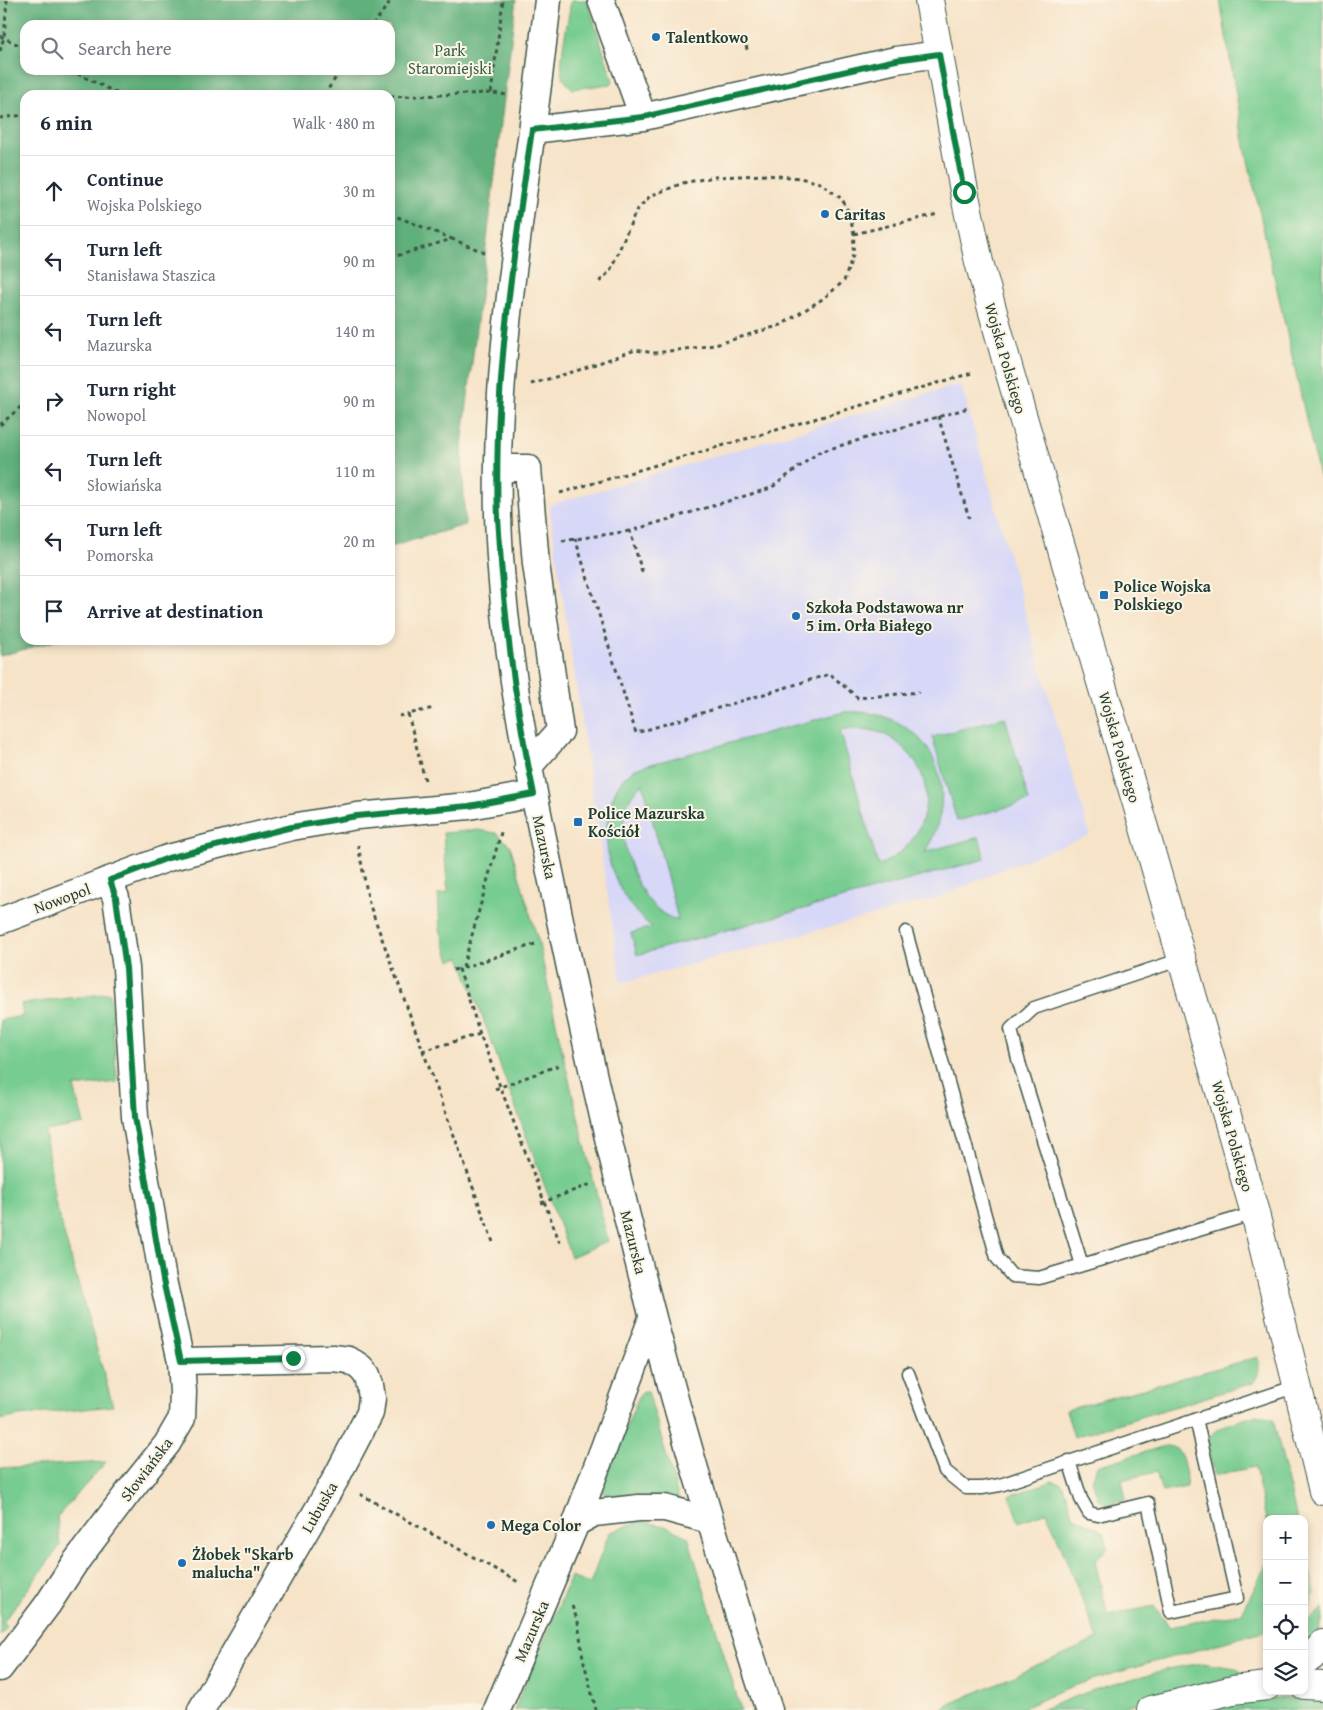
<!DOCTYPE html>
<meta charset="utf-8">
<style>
:root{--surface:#fff;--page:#f2f2f3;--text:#1f2937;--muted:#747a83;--line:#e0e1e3}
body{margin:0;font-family:"Gentium Book Plus",serif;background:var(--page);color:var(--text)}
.controls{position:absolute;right:15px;bottom:15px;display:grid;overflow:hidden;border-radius:10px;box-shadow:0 2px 8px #0003}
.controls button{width:45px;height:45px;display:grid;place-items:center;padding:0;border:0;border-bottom:1px solid var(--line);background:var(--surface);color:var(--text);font:25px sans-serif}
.stop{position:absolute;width:15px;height:15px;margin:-11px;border:4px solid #0b8043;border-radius:50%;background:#fff}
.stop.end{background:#0b8043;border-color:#fff;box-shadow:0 1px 5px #0008}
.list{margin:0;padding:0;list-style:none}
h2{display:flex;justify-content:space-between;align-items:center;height:65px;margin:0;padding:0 20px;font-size:21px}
h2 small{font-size:16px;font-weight:400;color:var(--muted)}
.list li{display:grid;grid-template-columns:32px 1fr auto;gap:15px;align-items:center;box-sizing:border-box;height:70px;padding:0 20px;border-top:1px solid var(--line)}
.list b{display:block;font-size:19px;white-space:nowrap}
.list p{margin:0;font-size:16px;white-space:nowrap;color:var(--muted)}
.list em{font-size:16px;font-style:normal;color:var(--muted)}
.icon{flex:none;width:28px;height:28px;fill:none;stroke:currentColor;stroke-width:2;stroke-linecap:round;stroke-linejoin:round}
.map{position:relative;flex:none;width:1323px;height:1710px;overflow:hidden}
.search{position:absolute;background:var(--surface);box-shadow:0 2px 8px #0003;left:20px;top:20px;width:375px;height:55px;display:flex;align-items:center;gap:12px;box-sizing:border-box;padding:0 18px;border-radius:15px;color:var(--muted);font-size:19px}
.panel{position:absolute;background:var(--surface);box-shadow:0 2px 8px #0003;left:20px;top:90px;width:375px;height:555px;border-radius:15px}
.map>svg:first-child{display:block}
.built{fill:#d7d7f8}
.green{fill:#77cc91;stroke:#4b8462;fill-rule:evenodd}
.forest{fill:#61b07b;stroke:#407658;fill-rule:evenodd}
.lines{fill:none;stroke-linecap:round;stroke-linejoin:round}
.lane-casing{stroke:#3f564a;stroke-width:15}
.street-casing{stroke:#3f564a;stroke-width:29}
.secondary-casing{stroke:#3f564a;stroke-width:30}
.path{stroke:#3f564a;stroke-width:3;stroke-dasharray:4 4;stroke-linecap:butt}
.lane{stroke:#fff;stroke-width:12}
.street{stroke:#fff;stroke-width:26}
.secondary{stroke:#fff;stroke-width:28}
.route{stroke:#0b8043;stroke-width:6}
.poi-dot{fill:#1f6fb2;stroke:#fcf5e5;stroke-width:2}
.labels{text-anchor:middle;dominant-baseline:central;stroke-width:4;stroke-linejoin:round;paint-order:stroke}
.poi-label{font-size:16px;font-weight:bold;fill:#1f3d34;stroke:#fcf5e5;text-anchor:start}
.park-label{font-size:16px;fill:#35614b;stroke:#fcf5e5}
.street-label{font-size:16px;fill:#1f3d34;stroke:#fcf5e5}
</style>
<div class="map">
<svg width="1323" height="1710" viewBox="0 0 1323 1710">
<rect width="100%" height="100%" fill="#fcf5e5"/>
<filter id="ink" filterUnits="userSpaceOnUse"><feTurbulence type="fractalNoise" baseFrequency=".02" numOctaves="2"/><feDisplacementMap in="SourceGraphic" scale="10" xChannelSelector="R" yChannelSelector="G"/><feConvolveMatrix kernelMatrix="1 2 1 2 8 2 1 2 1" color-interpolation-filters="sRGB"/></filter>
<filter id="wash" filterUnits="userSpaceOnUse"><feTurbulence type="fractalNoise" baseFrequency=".0096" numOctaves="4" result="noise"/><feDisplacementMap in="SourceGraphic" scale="20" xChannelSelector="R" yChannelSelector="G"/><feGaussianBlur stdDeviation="1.12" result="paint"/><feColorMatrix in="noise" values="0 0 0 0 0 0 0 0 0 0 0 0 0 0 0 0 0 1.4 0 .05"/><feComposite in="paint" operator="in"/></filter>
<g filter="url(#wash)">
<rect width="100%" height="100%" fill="#f6e3c8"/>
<path class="built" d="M961 384 1046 686 1090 835 1005 868 938 898 621 983 549 505Z"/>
<path class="green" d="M571 0H587L613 81 611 84 573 89C568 84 563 81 562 74 559 57 569 19 571 0Z
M1220 0H1323V488L1319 476 1245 147Z
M844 712C926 707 967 783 925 852L979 837 985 859 637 955 631 933 652 927C632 912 619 890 611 867 603 841 605 794 627 775 632 770 638 768 644 766ZM847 729C856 729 866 729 874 731 884 733 894 739 901 746 944 781 928 847 878 865L840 730ZM642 784H643L678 919C668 919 659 911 652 904 627 877 608 811 642 784Z
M1005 717 1029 801 957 821 932 737Z
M478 830 496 833 510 845 538 940 564 1059 608 1241 571 1257 460 957 450 961 440 929 438 894 448 893 443 833Z
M110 993 117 1082 74 1087 84 1124 45 1131 55 1202 113 1406 19 1416 0 1420V1020L23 1016 21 1004Z
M1258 1357C1260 1368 1260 1374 1253 1383L1074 1437 1066 1410Z
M644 1391H648L679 1500 615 1499 600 1491 639 1396Z
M1256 1415 1273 1419 1297 1519H1267V1525L1255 1467 1215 1475C1212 1464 1207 1451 1209 1440 1212 1425 1244 1420 1256 1415Z
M1165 1446C1186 1445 1184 1471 1187 1487L1162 1492 1156 1472 1122 1480 1126 1499 1106 1504 1098 1499 1092 1480 1097 1466Z
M106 1462 57 1517 60 1546 3 1622 7 1627 0 1636V1468Z
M1053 1481 1062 1483 1074 1517 1104 1532 1108 1548 1095 1561 1108 1616 1154 1606 1170 1627 1242 1613 1267 1563V1630L1091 1680 1060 1691 1019 1710H941L950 1704 1098 1639 1047 1512 1019 1522 1009 1496Z
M640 1521 665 1526 688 1537 741 1710H514L571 1577 590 1584 609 1533Z
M1304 1547 1315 1592 1309 1608 1304 1613Z
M1323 1608C1323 1627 1318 1638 1304 1651V1625Z
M1203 1663 1236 1668 1244 1674 1112 1710H1040L1093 1690 1167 1669Z
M1270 1698H1309L1323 1704V1710H1177Z"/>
<path class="forest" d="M0 0H516L462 446 465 525 390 547V95H25V640H58L0 656ZM25 25H390V70H25Z"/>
</g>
<g filter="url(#ink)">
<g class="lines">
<g class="lane-casing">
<path id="lane" d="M906 932 997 1258 1012 1276 1039 1278 1255 1213
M1082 1265 1018 1059 1011 1029 1034 1008 1182 959
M908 1373 945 1471 966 1488H982L1000 1485 1297 1386
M1069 1461 1081 1499 1089 1513 1098 1515 1148 1503 1171 1612 1237 1598 1196 1419"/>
</g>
<g class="street-casing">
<path id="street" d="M548 0C543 44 538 87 532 131 514 258 495 385 498 515 502 656 534 793 562 930 606 1142 658 1353 722 1559 737 1610 752 1660 769 1710
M601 0 643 117
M532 130 643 117 896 60 939 54
M499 468H528L536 564 560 731 528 767
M0 921 168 858 241 839 292 827 357 816 469 806 534 794
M181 1361 333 1358 349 1360 361 1368 367 1375 370 1385 372 1398 370 1413 335 1480 201 1710
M576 1523 594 1513 639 1508H665L709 1520
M0 1668 48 1604 74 1564 127 1494 167 1444 182 1418 183 1392 181 1361 163 1280 135 1117 126 968 116 898 109 880
M497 1710 576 1523 652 1318"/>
</g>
<g class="secondary-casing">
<path id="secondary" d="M929 0 964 191 979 262 1009 370 1144 828 1255 1213 1323 1491
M1304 1662 1315 1654 1323 1644
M1304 1685 1323 1686
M1151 1710 1233 1690 1267 1686"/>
</g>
<path class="path" d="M373 25 391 0
M0 36 25 48
M745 38 747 50
M0 51 4 37 7 0
M70 70 121 95
M491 93 503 0
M324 95 341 70
M390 97 491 93 509 95
M0 118 25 115
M390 214 452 239
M854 234 938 214
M390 258 452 239 486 253
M531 384 576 371 635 350 655 353 715 345 781 325 824 298 844 281 853 255 854 234 849 213 842 199 820 183 800 178 766 175 714 177 683 183 650 196 636 211 610 271 599 282
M938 416 969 518
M0 425 25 403
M560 493 972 373
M575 538 636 733 830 674 858 698 919 692
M562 541 630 531
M642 572 630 531 771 488 819 452 968 408
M399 716 408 714
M425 780 408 714 434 708
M358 845 369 903 494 1245
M535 944 459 969 480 1034 560 1243
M463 967 502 829
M453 970 459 969
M422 1051 480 1034
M495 1089 562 1064
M541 1203 591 1184
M360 1494 520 1583
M572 1606 578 1622 583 1658 596 1710"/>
<use href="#lane" class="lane"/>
<use href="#street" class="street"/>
<use href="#secondary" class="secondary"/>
</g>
</g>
<g class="lines" filter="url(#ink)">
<path class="route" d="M293 1358 181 1361 163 1280 135 1117 126 968 116 898 110 880 168 858 292 827 357 816 469 806 534 794C515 703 503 611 498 517 493 390 513 256 532 130L643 117 896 60 939 54 964 192"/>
</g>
<g class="poi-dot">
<circle cx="656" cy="37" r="5"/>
<circle cx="825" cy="214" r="5"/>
<rect x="1099" y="590" width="10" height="10" rx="2.5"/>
<circle cx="796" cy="616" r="5"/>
<rect x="573" y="817" width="10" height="10" rx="2.5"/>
<circle cx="491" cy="1525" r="5"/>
<circle cx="182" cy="1563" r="5"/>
</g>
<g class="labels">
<g class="poi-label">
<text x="666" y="37">Talentkowo</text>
<text x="835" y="214">Caritas</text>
<text x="1114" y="586">Police Wojska<tspan x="1114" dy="18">Polskiego</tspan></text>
<text x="806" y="607">Szkoła Podstawowa nr<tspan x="806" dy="18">5 im. Orła Białego</tspan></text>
<text x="588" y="813">Police Mazurska<tspan x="588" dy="18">Kościół</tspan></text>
<text x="501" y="1525">Mega Color</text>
<text x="192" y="1554">Żłobek "Skarb<tspan x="192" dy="18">malucha"</tspan></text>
</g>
<g class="park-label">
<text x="450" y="50">Park<tspan x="450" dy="18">Staromiejski</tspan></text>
</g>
<g class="street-label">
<text transform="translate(1006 358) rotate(74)">Wojska Polskiego</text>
<text transform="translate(1120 747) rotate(74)">Wojska Polskiego</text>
<text transform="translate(545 847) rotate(78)">Mazurska</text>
<text transform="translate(62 898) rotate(-20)">Nowopol</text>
<text transform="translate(1233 1136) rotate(74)">Wojska Polskiego</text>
<text transform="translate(634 1242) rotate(76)">Mazurska</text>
<text transform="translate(146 1469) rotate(-53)">Słowiańska</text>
<text transform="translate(319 1507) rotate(-60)">Lubuska</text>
<text transform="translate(531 1631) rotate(-67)">Mazurska</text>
</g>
</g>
</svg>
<div class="controls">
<button>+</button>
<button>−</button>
<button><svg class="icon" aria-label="locate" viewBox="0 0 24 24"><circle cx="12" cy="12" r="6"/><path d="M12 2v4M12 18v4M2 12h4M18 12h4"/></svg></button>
<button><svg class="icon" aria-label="layers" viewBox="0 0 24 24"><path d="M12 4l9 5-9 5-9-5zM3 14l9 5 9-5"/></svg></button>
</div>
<div class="stop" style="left:964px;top:192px"></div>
<div class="stop end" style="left:293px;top:1358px"></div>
<div class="search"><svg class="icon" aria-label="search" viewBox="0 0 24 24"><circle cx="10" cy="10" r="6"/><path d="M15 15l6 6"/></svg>Search here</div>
<section class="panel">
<h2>6 min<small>Walk · 480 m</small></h2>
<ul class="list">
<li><svg class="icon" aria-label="ahead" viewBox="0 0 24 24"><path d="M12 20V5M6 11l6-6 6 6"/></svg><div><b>Continue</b><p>Wojska Polskiego</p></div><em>30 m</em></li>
<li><svg class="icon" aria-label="left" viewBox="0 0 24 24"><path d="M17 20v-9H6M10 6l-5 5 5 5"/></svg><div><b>Turn left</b><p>Stanisława Staszica</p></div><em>90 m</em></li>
<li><svg class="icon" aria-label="left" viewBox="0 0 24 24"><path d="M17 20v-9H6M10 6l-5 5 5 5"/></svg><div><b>Turn left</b><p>Mazurska</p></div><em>140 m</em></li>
<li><svg class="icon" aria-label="right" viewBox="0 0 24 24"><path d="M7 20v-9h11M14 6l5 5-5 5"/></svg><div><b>Turn right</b><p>Nowopol</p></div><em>90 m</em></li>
<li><svg class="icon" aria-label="left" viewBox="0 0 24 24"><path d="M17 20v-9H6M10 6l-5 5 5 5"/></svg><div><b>Turn left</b><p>Słowiańska</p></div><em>110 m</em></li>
<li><svg class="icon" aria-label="left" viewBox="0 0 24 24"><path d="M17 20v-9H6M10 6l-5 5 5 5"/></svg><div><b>Turn left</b><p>Pomorska</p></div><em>20 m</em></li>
<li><svg class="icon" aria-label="arrive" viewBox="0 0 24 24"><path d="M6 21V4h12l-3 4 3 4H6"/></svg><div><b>Arrive at destination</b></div></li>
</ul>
</section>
</div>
